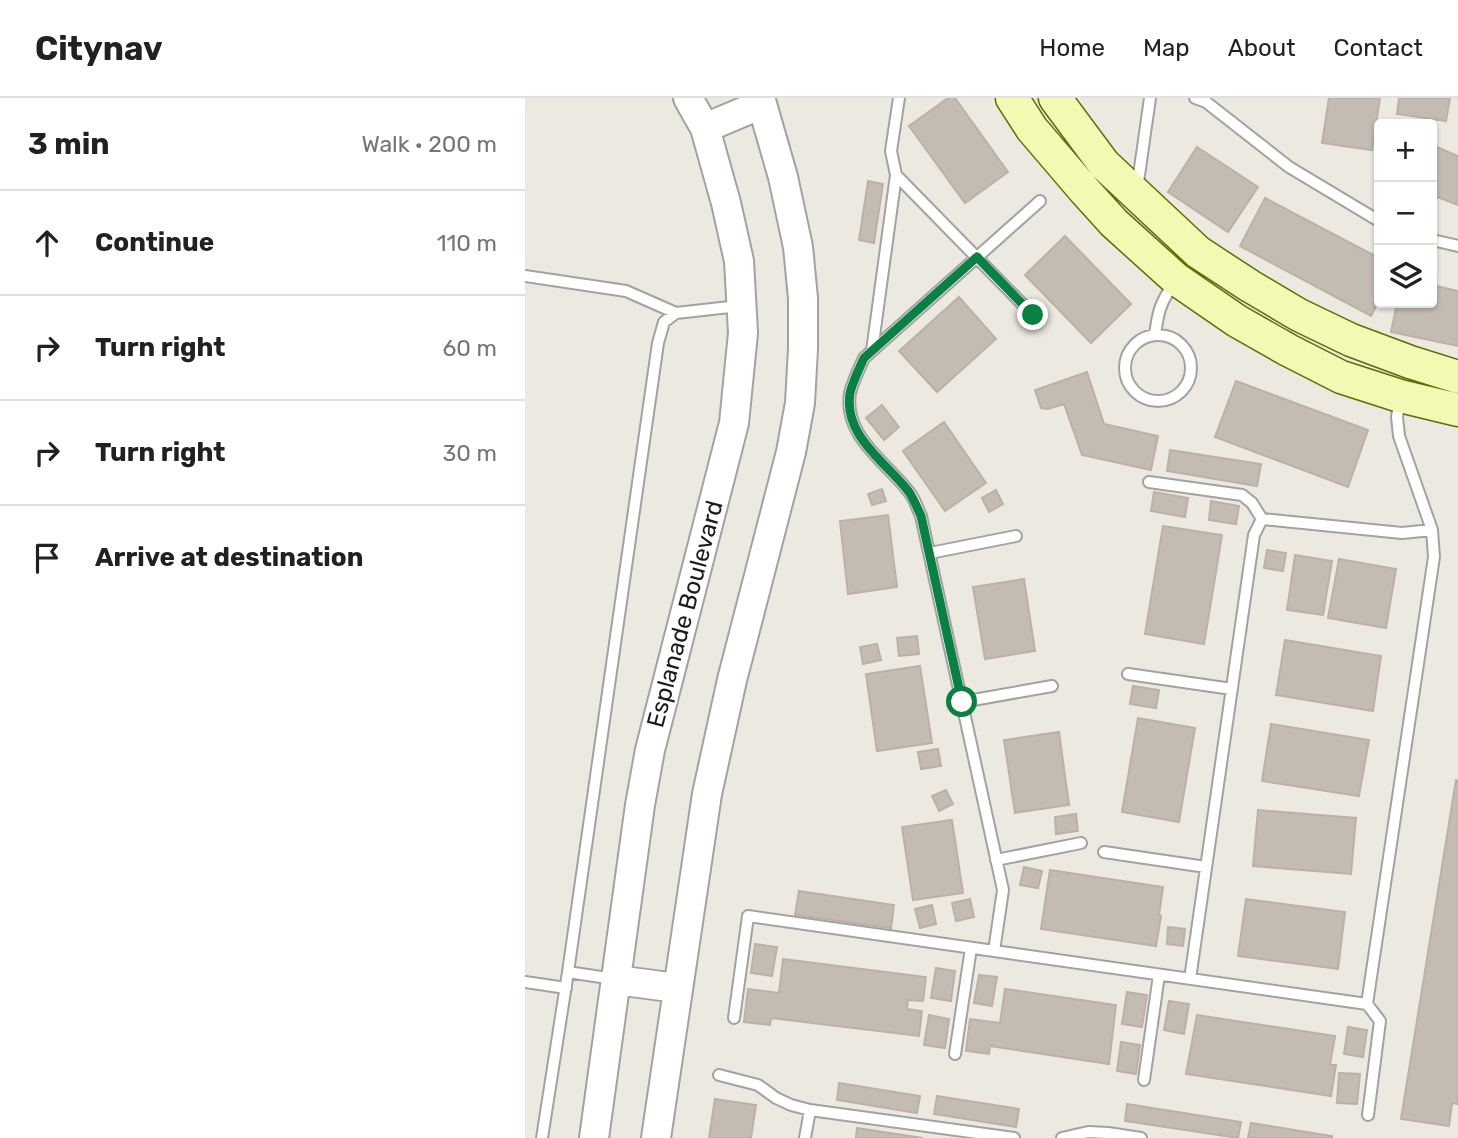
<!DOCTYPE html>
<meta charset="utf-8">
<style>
:root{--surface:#fff;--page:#f2f2f2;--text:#202124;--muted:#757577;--line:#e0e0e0}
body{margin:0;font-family:Rubik,sans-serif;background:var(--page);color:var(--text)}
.controls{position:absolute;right:21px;top:21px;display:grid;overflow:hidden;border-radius:7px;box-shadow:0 2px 5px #0004}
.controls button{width:63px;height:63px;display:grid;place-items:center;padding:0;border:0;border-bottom:2px solid var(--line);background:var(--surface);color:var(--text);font:35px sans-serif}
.stop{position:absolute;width:21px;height:21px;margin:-16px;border:5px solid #0b8043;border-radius:50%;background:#fff}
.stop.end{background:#0b8043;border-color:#fff;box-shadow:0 2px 7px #0008}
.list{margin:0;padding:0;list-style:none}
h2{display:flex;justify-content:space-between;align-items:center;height:91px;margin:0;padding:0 28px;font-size:30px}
h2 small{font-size:23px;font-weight:400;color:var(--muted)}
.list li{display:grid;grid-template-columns:46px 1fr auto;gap:21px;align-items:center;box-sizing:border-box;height:105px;padding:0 28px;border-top:2px solid var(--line)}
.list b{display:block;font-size:26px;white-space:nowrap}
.list em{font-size:23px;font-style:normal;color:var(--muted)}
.icon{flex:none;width:38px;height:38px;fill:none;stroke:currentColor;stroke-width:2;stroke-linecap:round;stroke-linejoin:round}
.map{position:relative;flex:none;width:933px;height:1040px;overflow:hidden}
header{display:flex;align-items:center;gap:42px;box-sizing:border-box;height:98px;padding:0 35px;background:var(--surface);border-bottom:2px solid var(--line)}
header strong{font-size:33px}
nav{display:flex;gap:38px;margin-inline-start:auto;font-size:24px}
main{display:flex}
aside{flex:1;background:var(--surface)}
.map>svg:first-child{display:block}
.building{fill:#c4bcb3;stroke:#beb0a2;stroke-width:2}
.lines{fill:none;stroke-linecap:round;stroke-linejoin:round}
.service-casing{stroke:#a2a2a2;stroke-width:14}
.tertiary-casing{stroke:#a2a2a2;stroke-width:32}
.secondary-casing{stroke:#5c6e05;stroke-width:35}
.service{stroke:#fff;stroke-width:10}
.tertiary{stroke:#fff;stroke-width:28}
.secondary{stroke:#f1f9b2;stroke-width:32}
.route{stroke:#0b8043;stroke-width:9}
.labels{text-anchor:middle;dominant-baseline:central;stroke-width:5;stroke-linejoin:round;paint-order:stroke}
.street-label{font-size:24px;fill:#1b1b1b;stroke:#fff}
</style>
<header>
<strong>Citynav</strong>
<nav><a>Home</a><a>Map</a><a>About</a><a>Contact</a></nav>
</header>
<main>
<aside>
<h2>3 min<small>Walk · 200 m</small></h2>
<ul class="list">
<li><svg class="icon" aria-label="ahead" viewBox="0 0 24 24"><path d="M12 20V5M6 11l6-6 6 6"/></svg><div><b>Continue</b></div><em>110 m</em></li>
<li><svg class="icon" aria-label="right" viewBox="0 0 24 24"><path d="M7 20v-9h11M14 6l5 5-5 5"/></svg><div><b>Turn right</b></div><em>60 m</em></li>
<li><svg class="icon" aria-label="right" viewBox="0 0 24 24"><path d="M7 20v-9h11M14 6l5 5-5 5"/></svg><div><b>Turn right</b></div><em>30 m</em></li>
<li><svg class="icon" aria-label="arrive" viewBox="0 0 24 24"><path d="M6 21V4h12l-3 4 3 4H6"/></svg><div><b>Arrive at destination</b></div></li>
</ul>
</aside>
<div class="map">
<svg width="933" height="1040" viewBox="0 0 933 1040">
<rect width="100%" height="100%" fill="#ece9e0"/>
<path class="building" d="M423 0H430L483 74 440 105 384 28Z
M804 0H855L847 52 797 45Z
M874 0H925L921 23 872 16Z
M907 47 933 58V107L907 97Z
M672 49 733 89 703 134 643 94Z
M343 83 358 86 349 145 334 142Z
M740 100 854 160V203L846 218 715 148Z
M540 138 606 206 566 245 500 177Z
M907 187 933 193V248L866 234 872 205H907Z
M434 199 471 241 412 294 374 253Z
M562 274 579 326 633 338 626 372 557 357 539 306 523 311 516 310 510 292Z
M711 283 843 332 823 389 690 339Z
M357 307 374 329 359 342 341 320Z
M419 324 461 385 420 413 378 353Z
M645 352 736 366 732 388 642 373Z
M357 391 361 403 347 407 343 396Z
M471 392 478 406 464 414 457 400Z
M629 394 663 400 660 419 626 413Z
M686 403 714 408 711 426 684 422Z
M363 417 372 489 323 496 315 423Z
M638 428 697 437 679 546 620 536Z
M742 452 761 455 758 473 739 470Z
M770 457 807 463 798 517 762 512Z
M814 461 871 471 861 530 803 520Z
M499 481 510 553 460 561 448 489Z
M392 538 394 556 374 558 372 540Z
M760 542 856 558 848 613 751 597Z
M352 546 356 562 338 566 335 549Z
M395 568 407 645 352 653 341 576Z
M608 588 634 592 631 610 605 606Z
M613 620 670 630 654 724 597 714Z
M746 626 844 642 834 698 737 683Z
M534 634 544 707 490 715 479 642Z
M413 651 416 668 396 671 393 654Z
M931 682 933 683V1006L927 1005 924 1028 876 1021Z
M421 692 428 706 414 713 407 698Z
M733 712 831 720 826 776 728 768Z
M551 716 553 733 531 736 530 719Z
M427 722 438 795 388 802 377 729Z
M499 769 517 773 513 790 495 787Z
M525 772 638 789 634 817 636 818 631 848 516 831Z
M274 793 369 807 366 830 270 817Z
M445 801 449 819 431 823 427 805Z
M721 801 820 814 813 871 713 858Z
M407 807 411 826 395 830 390 811Z
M643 829 660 831 658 848 642 846Z
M230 846 252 849 247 878 226 875Z
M258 861 401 879 398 903 383 902 382 911 397 913 394 938 246 920 245 927 219 924 223 891 254 895Z
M411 870 430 873 426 903 406 900Z
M454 877 472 879 467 908 449 905Z
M480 891 591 907 584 966 465 948 464 956 441 953 445 921 475 925Z
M602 894 622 897 617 929 597 926Z
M644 903 664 906 659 936 639 932Z
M404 917 424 921 420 950 399 947Z
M672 917 810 938 805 967H811L806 998 661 976Z
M823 929 842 932 838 959 819 956Z
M596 944 615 947 611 976 592 973Z
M814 975 835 976 832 1006 812 1005Z
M314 985 395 998 392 1015 312 1002Z
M412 998 494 1011 491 1029 409 1016Z
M190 1001 231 1007 226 1040H184Z
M602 1006 716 1024 713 1040 600 1023Z
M726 1025 807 1038V1040H723Z
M332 1030 398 1040H331Z"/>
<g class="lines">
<g class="service-casing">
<path id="service" d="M670 0 681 4 764 69 854 123
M371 77 508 217
M612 91 625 0
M907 142 933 148
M0 178 101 193 151 215 214 208
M630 237C633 214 635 205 649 185
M600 270a33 33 0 1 1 66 0a33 33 0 1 1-66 0Z
M347 253 371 77 366 53 374 0
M624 384 717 397 727 405 737 421
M405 455 491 438
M603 576 707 591
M437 604 527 588
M579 754 681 769
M471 762 556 745
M469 853 478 792 396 418C392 410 390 401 384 394 361 364 318 338 325 295 328 283 334 271 339 260L515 103
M43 874 89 881
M665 881 729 437 737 421 877 435 907 432
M0 884 41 890
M209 920 223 818 842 906
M430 956 446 850
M194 977 233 987 251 1000 266 1007 285 1012 489 1040
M619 982 634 877
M843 1017 855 923 842 906 909 459 907 432 874 338 872 319 875 301
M17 1040 43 874 133 245 139 224 151 215
M280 1040 285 1012
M537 1040 563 1034 583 1035 616 1040"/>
</g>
<g class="tertiary-casing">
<path id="tertiary" d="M180 30 237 6
M91 882 152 890
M69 1040 115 707 125 652 209 325 218 235 214 163 201 105 180 30 163 0
M131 1040 182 696 207 582 266 354 275 305 278 251V200L273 149 258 79 237 6 234 0"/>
</g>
<g class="secondary-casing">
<path id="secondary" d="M487 0 507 31 560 93 589 125 651 181 712 223 763 252 816 279 875 298 933 312
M530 0 579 66 673 154 725 188 774 217 826 242 885 264 933 279"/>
</g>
<use href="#service" class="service"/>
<use href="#tertiary" class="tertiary"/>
<use href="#secondary" class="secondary"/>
</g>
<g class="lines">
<path class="route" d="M437 604 396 418C392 410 389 401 384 394 361 364 318 338 325 295 328 283 334 271 339 260L452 159 508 217"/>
</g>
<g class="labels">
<g class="street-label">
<text transform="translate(160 516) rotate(-75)">Esplanade Boulevard</text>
</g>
</g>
</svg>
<div class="controls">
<button>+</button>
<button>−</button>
<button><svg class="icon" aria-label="layers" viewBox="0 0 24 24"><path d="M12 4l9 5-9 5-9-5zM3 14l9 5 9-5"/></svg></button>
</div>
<div class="stop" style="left:437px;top:604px"></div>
<div class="stop end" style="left:508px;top:217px"></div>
</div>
</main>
